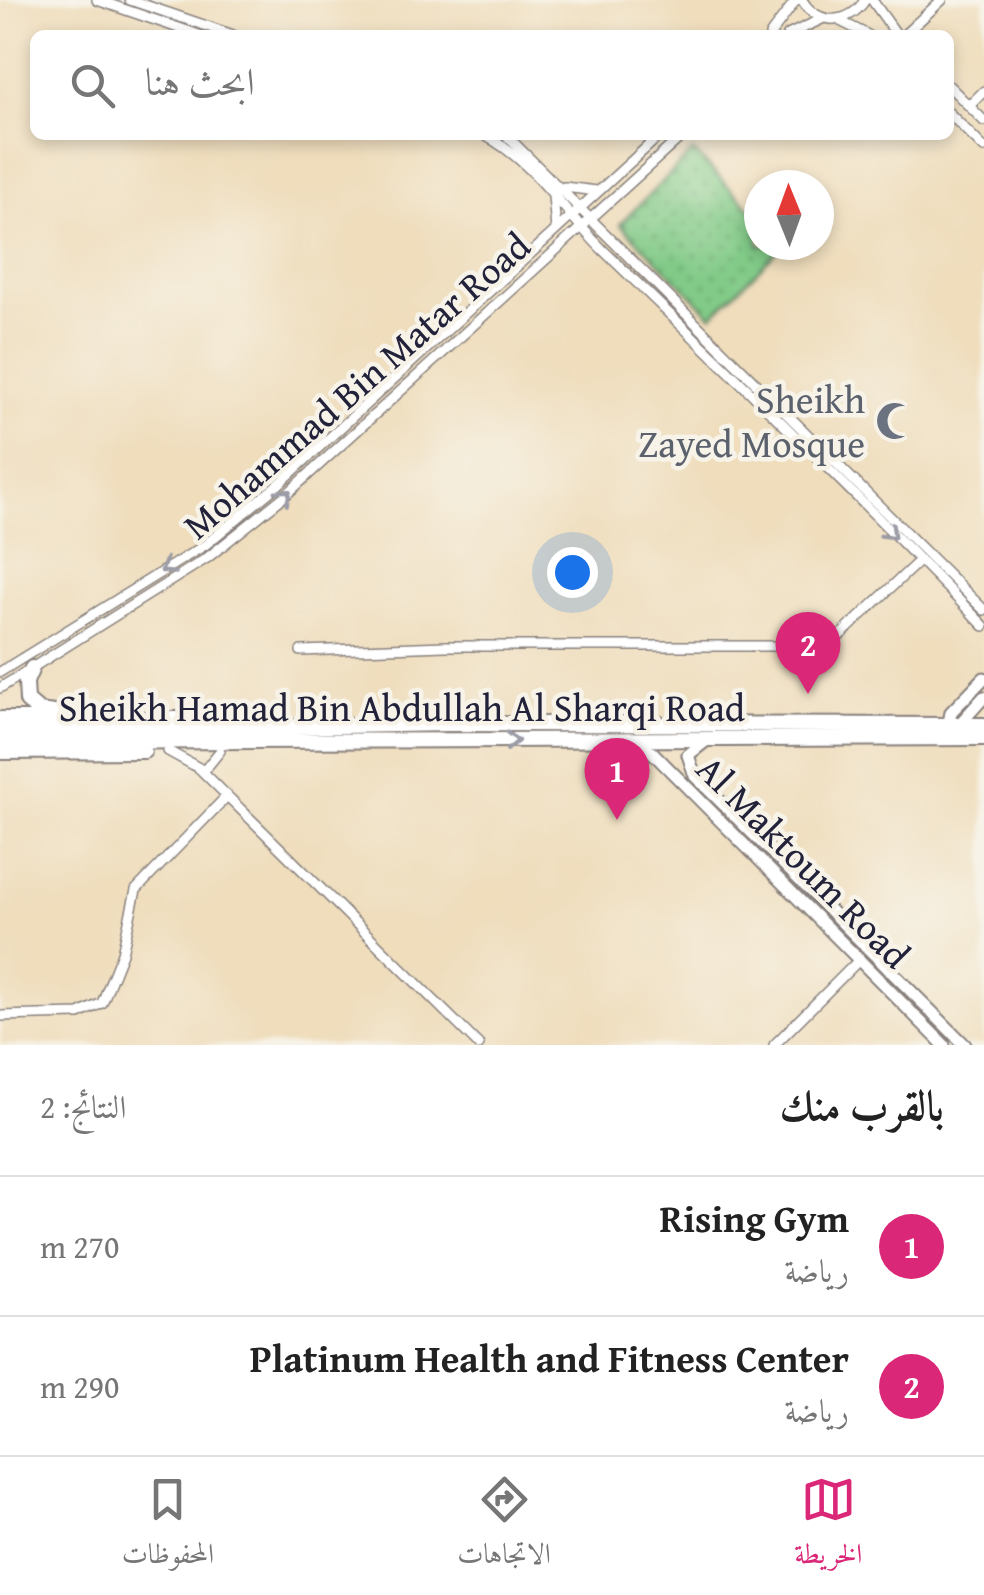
<!DOCTYPE html>
<html lang="ar">
<meta charset="utf-8">
<style>
:root{--surface:#fff;--page:#f6f6f6;--text:#222;--muted:#767676;--line:#e0e0e0;--accent:#db2777}
body{margin:0;font-family:"Gentium Book Plus",Amiri,serif;background:var(--page);color:var(--text);direction:rtl}
.compass{position:absolute;left:744px;top:170px;width:90px;height:90px;border-radius:50%;background:var(--surface);box-shadow:0 5px 15px #0003;rotate:359deg}
.you{position:absolute;left:572px;top:572px;width:35px;height:35px;margin:-25px;border:8px solid #fff;border-radius:50%;background:#1a73e8;box-shadow:0 0 0 15px #1a73e833}
.badge{display:grid;place-items:center;width:65px;height:65px;border-radius:50%;background:var(--accent);color:#fff;font-size:32px;font-weight:700}
.pin{position:absolute;translate:-50% -82px;filter:drop-shadow(0 2px 5px #0008)}
.pin::after{content:'';position:absolute;top:52px;width:35px;height:30px;background:inherit;clip-path:polygon(0 0,100% 0,50% 100%)}
.list{margin:0;padding:0;list-style:none}
h2{display:flex;justify-content:space-between;align-items:center;height:130px;margin:0;padding:0 40px;font-size:42px}
h2 small{font-size:32px;font-weight:400;color:var(--muted)}
.list li{display:grid;grid-template-columns:65px 1fr auto;gap:30px;align-items:center;box-sizing:border-box;height:140px;padding:0 40px;border-top:2px solid var(--line)}
.list b{display:block;font-size:38px;white-space:nowrap}
.list p{margin:0;font-size:32px;white-space:nowrap;color:var(--muted)}
.list em{font-size:32px;font-style:normal;color:var(--muted)}
.icon{flex:none;width:55px;height:55px;fill:none;stroke:currentColor;stroke-width:2;stroke-linecap:round;stroke-linejoin:round}
.map{position:relative;flex:none;width:984px;height:1045px;overflow:hidden;direction:ltr}
.search{position:absolute;background:var(--surface);box-shadow:0 5px 15px #0003;left:30px;right:30px;top:30px;height:110px;display:flex;align-items:center;gap:25px;box-sizing:border-box;padding:0 35px;border-radius:15px;color:var(--muted);font-size:38px}
.sheet{height:410px;background:var(--surface)}
nav{display:flex;justify-content:space-around;align-items:center;box-sizing:border-box;height:140px;border-top:2px solid var(--line);background:var(--surface);font-size:28px;color:var(--muted)}
nav a{display:grid;justify-items:center;gap:5px}
nav .on{color:var(--accent)}
.map>svg:first-child{display:block}
.grass{fill:url(#grass-dots);stroke:#527661;stroke-width:2.5}
.lines{fill:none;stroke-linecap:round;stroke-linejoin:round}
.minor-casing{stroke:#88807c;stroke-width:12}
.major-casing{stroke:#88807c;stroke-width:15}
.highway-casing{stroke:#88807c;stroke-width:18}
.minor{stroke:#fff;stroke-width:9}
.major{stroke:#fff;stroke-width:11}
.highway{stroke:#fff;stroke-width:14}
.oneway{stroke:#9c9ca7}
.labels{text-anchor:middle;dominant-baseline:central;stroke-width:9;stroke-linejoin:round;paint-order:stroke}
.street-label{font-size:38px;fill:#22223b;stroke:#f7f3e8}
.worship-label{font-size:38px;fill:#5b616d;stroke:#f7f3e8;text-anchor:end}
</style>
<div class="map">
<svg width="984" height="1045" viewBox="0 0 984 1045">
<defs>
<pattern id="grass-dots" width="8" height="8" patternUnits="userSpaceOnUse" patternTransform="scale(2.5)"><rect width="8" height="8" fill="#81ca87"/><path d="M2 2h.1M6 6h.1" fill="none" stroke="#6fad75" stroke-width="1.8" stroke-linecap="round"/></pattern>
</defs>
<rect width="100%" height="100%" fill="#f7f3e8"/>
<filter id="ink" filterUnits="userSpaceOnUse"><feTurbulence type="fractalNoise" baseFrequency=".01" numOctaves="2"/><feDisplacementMap in="SourceGraphic" scale="20" xChannelSelector="R" yChannelSelector="G"/><feConvolveMatrix kernelMatrix="1 2 1 2 8 2 1 2 1" color-interpolation-filters="sRGB"/></filter>
<filter id="wash" filterUnits="userSpaceOnUse"><feTurbulence type="fractalNoise" baseFrequency=".0048" numOctaves="4" result="noise"/><feDisplacementMap in="SourceGraphic" scale="40" xChannelSelector="R" yChannelSelector="G"/><feGaussianBlur stdDeviation="2.25" result="paint"/><feColorMatrix in="noise" values="0 0 0 0 0 0 0 0 0 0 0 0 0 0 0 0 0 1.4 0 .05"/><feComposite in="paint" operator="in"/></filter>
<g filter="url(#wash)">
<rect width="100%" height="100%" fill="#efddbc"/>
<path class="grass" d="M693 151 759 217V245H783L712 316 620 224Z"/>
</g>
<g filter="url(#ink)">
<g class="lines">
<g class="minor-casing">
<path id="minor" d="M97 0 199 35
M130 0 233 35
M802 0C818 26 849 25 865 0
M872 0 897 35
M840 21 868 35
M770 35 796 0
M788 35 824 18
M904 35 942 0
M949 86 984 121
M969 106 984 91
M949 113 984 148
M484 135C534 161 564 212 604 251 732 374 861 498 984 626
M506 135 984 610
M564 187 597 191
M553 196 556 229
M301 651 445 646H829L919 561
M0 672 205 545 279 484 660 135
M0 688 207 558 287 494 683 135
M168 751 199 768 479 1045
M203 772 220 751
M0 1016 79 1014 102 1003 122 953 136 890 227 796
M774 1045 860 959"/>
</g>
<g class="major-casing">
<path id="major" d="M956 728 984 697
M948 729 951 712 984 678
M707 740 688 755 695 776 965 1045
M629 743 652 752 944 1045"/>
</g>
<g class="highway-casing">
<path id="highway" d="M32 668 26 682 27 701 39 711 54 713
M0 719H195
M0 732 450 724 984 725
M0 742 984 738
M0 752 144 751"/>
</g>
<use href="#minor" class="minor"/>
<use href="#major" class="major"/>
<use href="#highway" class="highway"/>
</g>
<defs><path id="oneway-chevron" d="M-2-3.5L2.5 0L-2 3.5" fill="none" stroke-width="1.6" stroke-linecap="round" stroke-linejoin="round" transform="scale(2.5)"/></defs>
<g class="oneway">
<use href="#oneway-chevron" transform="translate(285 495) rotate(-40)"/>
<use href="#oneway-chevron" transform="translate(890 533) rotate(44)"/>
<use href="#oneway-chevron" transform="translate(167 568) rotate(148)"/>
<use href="#oneway-chevron" transform="translate(512 741) rotate(-1)"/>
</g>
</g>
<defs>
<g id="mosque-bare" transform="scale(3)"><path d="M3.5-4.9A6 6 0 1 0 3.5 4.9A5 5 0 1 1 3.5-4.9Z" fill="#6b7280" stroke="#f7f3e8" stroke-width="2.5" paint-order="stroke"/></g>
</defs>
<g fill-rule="evenodd">
<use href="#mosque-bare" x="895" y="421"/>
</g>
<g class="labels">
<g class="street-label">
<text transform="translate(356 385) rotate(-41)">Mohammad Bin Matar Road</text>
<text x="402" y="707">Sheikh Hamad Bin Abdullah Al Sharqi Road</text>
<text transform="translate(804 861) rotate(45)">Al Maktoum Road</text>
</g>
<g class="worship-label">
<text x="865" y="399">Sheikh<tspan x="865" dy="44">Zayed Mosque</tspan></text>
</g>
</g>
</svg>
<svg class="compass" viewBox="-18 -18 36 36"><path d="M0-13l5 13h-10z" fill="#e53935"/><path d="M0 13l5-13h-10z" fill="#767676"/></svg>
<div class="you"></div>
<div class="pin badge" style="left:617px;top:820px">1</div>
<div class="pin badge" style="left:808px;top:694px">2</div>
<div class="search"><svg class="icon" aria-label="search" viewBox="0 0 24 24"><circle cx="10" cy="10" r="6"/><path d="M15 15l6 6"/></svg>ابحث هنا</div>
</div>
<section class="sheet">
<h2>بالقرب منك<small>النتائج: 2</small></h2>
<ul class="list">
<li><span class="badge">1</span><div><b>Rising Gym</b><p>رياضة</p></div><em>270 m</em></li>
<li><span class="badge">2</span><div><b>Platinum Health and Fitness Center</b><p>رياضة</p></div><em>290 m</em></li>
</ul>
</section>
<nav>
<a class="on"><svg class="icon" aria-label="map" viewBox="0 0 24 24"><path d="M3 6l6-2 6 2 6-2v14l-6 2-6-2-6 2zM9 4v14M15 6v14"/></svg>الخريطة</a>
<a><svg class="icon" aria-label="directions" viewBox="0 0 24 24"><path d="M12 3l9 9-9 9-9-9zM9 14v-3h6M13 9l2 2-2 2"/></svg>الاتجاهات</a>
<a><svg class="icon" aria-label="saved" viewBox="0 0 24 24"><path d="M7 4h10v16l-5-4-5 4z"/></svg>المحفوظات</a>
</nav>
